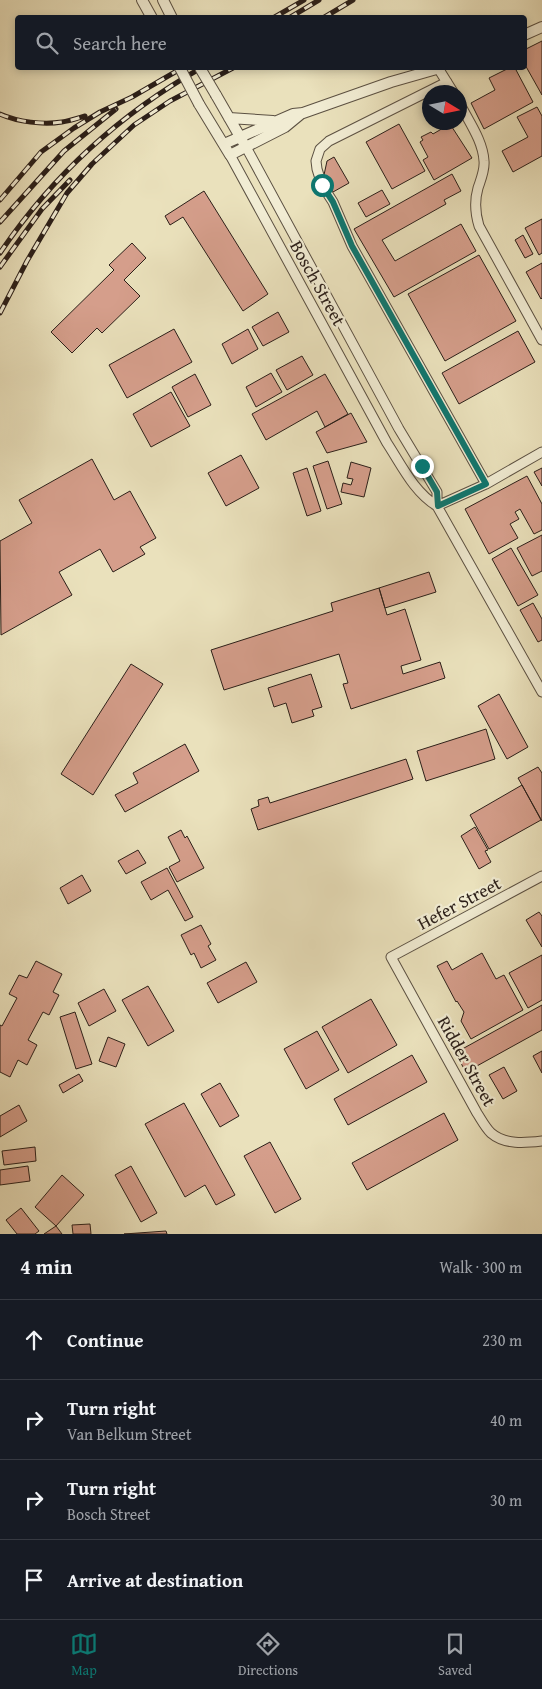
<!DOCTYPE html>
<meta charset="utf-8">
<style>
:root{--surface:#171b24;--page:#20242c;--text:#f1f3f6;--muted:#9ea1a6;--line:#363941;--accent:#0f766e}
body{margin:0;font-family:"Gentium Book Plus",serif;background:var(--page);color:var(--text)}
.compass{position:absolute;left:422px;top:85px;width:45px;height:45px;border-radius:50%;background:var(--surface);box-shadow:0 2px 8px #0003;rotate:100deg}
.stop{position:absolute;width:15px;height:15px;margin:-11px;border:4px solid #0f766e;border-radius:50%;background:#fff}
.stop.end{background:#0f766e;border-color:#fff;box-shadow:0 1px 5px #0008}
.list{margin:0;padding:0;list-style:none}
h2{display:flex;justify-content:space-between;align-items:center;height:65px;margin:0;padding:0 20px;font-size:21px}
h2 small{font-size:16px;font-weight:400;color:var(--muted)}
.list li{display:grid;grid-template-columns:32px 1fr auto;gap:15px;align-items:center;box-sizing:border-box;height:80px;padding:0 20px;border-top:1px solid var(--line)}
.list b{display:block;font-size:19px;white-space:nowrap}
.list p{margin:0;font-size:16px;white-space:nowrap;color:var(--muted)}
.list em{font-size:16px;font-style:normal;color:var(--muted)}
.icon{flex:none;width:28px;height:28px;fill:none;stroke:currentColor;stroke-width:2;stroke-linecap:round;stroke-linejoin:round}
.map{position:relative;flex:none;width:542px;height:1234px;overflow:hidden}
.search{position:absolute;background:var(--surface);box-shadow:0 2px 8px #0003;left:15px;right:15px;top:15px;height:55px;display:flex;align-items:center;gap:12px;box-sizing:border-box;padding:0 18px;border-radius:5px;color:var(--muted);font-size:19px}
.sheet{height:385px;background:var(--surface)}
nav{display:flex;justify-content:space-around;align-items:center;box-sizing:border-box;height:70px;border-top:1px solid var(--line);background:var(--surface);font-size:14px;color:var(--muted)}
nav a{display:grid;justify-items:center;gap:2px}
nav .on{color:var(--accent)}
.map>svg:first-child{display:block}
.building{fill:#d59e8b;stroke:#2b1f19}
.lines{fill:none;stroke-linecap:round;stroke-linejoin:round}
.minor-casing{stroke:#5b5042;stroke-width:11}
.tertiary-casing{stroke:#5b5042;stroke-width:12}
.minor{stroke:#f1ecd3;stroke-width:9}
.tertiary{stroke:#f1ecd3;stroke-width:10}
.rail-casing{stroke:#2b1f19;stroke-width:5}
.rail{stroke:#f1ecd3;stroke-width:3;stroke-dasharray:9;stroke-linecap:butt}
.tertiary-bridge-casing{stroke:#5b5042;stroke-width:12;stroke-linecap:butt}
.tertiary-bridge{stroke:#f1ecd3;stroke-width:10}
.route{stroke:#0f766e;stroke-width:6}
.labels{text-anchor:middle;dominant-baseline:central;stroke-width:4.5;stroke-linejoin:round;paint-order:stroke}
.street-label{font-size:18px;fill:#2b1f19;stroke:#f1ecd3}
</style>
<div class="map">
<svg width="542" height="1234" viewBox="0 0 542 1234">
<rect width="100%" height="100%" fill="#eae1bc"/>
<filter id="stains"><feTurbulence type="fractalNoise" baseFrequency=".004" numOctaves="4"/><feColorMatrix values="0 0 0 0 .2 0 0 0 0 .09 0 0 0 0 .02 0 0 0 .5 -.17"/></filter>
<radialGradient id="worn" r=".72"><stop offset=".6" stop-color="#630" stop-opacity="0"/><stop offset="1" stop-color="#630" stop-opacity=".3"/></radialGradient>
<path class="building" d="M542 41V95L524 63V50Z
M509 68H515L533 102 484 129 471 103 495 90 489 78Z
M537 107 542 116V156L513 172 502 151 528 137 517 117Z
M399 124 425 171 392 189 366 142Z
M450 124 472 158 434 180 423 160 428 157 420 142 423 140 421 137 431 132 433 134Z
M334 157 349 183 333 192 324 175 327 161Z
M452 174 461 191 444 200 446 204 382 240 395 261 461 224 476 251 394 297 354 229Z
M382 190 390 204 366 217 358 203Z
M204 191 268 294 243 311 183 217 170 225 165 216Z
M542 219V253L539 255 525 228Z
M523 235 533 254 525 258 515 240Z
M132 243 146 258 124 280 140 296 102 333 97 328 72 353 51 332 114 270 109 265Z
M479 255 516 321 445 361 408 294Z
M542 263V298L541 299 526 272Z
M278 312 289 332 263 346 252 327Z
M174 329 192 362 127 398 109 365Z
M248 329 258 349 232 364 222 344Z
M518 331 535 362 459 404 442 373Z
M302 356 313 375 287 390 276 370Z
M271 373 282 392 256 407 246 387Z
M195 374 211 405 188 417 172 387Z
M325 374 348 414 325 427 317 411 266 440 252 414Z
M171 392 190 426 151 447 133 414Z
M351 413 367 442 327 453 316 432Z
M241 455 259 488 226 506 208 473Z
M92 459 114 500 130 491 156 538 140 547 145 554 113 572 100 549 59 572 72 595 1 635 0 541 32 523 19 500Z
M328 461 342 504 327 509 313 466Z
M351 462 371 468 364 497 341 492 343 483 351 485 353 479 347 478Z
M307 468 321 511 307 516 293 473Z
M542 468V486L534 472Z
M527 476 542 504V530L534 534 520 509 515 512 519 519 510 524 518 538 489 554 465 509Z
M542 535V571L532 576 517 548Z
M511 548 538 595 518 606 492 559Z
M429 572 436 592 385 608 379 588Z
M379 588 387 615 405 609 421 660 401 666 403 674 440 662 445 678 351 709 343 684 348 683 339 654 224 690 211 650 333 611 331 603Z
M533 603 542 619V640L538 642 520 610Z
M131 664 163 684 93 795 61 774Z
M311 674 322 707 312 710 314 716 292 723 286 703 274 707 268 688Z
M499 694 528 747 507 759 478 706Z
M486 729 495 759 426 781 417 751Z
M185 744 199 771 125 812 115 795 138 783 133 773Z
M406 759 413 779 258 830 251 809 259 806 258 800 268 797 270 803Z
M538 767 542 773V821L518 778Z
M522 785 541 820 489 849 470 815Z
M475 827 488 850 485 851 491 862 479 869 461 836Z
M181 830 185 838 187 836 204 868 177 882 169 867 180 861 168 837Z
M138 850 146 863 126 874 118 861Z
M167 868 193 917 185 921 168 890 151 900 141 882Z
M82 875 91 891 68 904 60 888Z
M539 912 542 916V947L526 920Z
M201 925 211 944 208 946 216 960 201 968 194 953 191 955 181 935Z
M482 953 496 979 504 975 523 1010 471 1039 461 1021 464 1012 457 1001 456 1002 437 966 447 961 452 970Z
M542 955V1000L528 1008 509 973Z
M36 961 62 974 53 992 59 995 49 1015 43 1012 28 1040 37 1045 27 1065 18 1060 10 1077 0 1072V1025L2 1026 17 998 9 994 19 975 27 978Z
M246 962 257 982 218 1003 207 983Z
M148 986 174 1031 148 1046 122 1000Z
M104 989 116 1011 89 1026 78 1003Z
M371 999 397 1045 348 1073 322 1027Z
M542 1005V1030L466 1072 455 1053Z
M75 1012 92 1064 76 1069 60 1017Z
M317 1031 339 1070 306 1089 284 1049Z
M108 1037 125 1044 116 1067 99 1061Z
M542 1051V1073L533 1056Z
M412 1055 427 1082 348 1125 334 1099Z
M504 1067 517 1091 503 1099 489 1075Z
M79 1074 83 1081 63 1093 59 1085Z
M220 1083 239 1116 220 1127 201 1094Z
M184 1103 235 1195 216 1205 205 1185 185 1197 145 1124Z
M19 1105 27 1121 0 1137V1116Z
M444 1113 458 1140 367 1190 352 1163Z
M270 1142 301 1199 275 1213 244 1156Z
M35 1147 36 1161 4 1165 2 1151Z
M28 1166 30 1181 0 1185V1170Z
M131 1166 157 1213 141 1222 115 1175Z
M62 1175 84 1195 56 1226 35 1207Z
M21 1208 39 1231 35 1234H17L6 1220Z
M90 1224 91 1234H73L72 1225Z
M56 1226 62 1234H44Z
M166 1231 167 1234H124Z"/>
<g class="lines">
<g class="minor-casing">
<path id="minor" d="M438 68 453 92
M447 82 329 141 320 149 316 161 317 169 322 185 333 202 352 246 486 484
M460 104C469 122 483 141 484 161 485 170 481 179 478 188 474 202 475 213 479 226L542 340
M246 147 399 429 437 492V506L542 692
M230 155 387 443C402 466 414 492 437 506
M437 506 486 484 542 452
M542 876 391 957 477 1113C481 1119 485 1127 491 1133 505 1145 525 1143 542 1141"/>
</g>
<g class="tertiary-casing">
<path id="tertiary" d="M142 0 152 18
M163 0 172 18
M524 35 542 27
M216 95 243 142
M199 104 230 155 285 127 302 113
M229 118 273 121
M224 144 293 114 303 113 391 82 440 68"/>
</g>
<use href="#minor" class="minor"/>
<use href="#tertiary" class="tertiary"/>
<g class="rail-casing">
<path id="rail" d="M273 18 304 0
M289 18 319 0
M323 18 353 0
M0 114C18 122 43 125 62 122 70 121 78 118 85 116
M0 200 41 152 74 128 100 112 132 97 182 68
M0 222 64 151 116 109
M0 253C52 176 120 114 201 68
M0 267 42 209 70 180
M0 313 27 261 67 193 92 164 134 125 170 101 233 68"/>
</g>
<use href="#rail" class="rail"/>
<g class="tertiary-bridge-casing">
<path id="tertiary-bridge" d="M180 68 199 104
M200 68 216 95"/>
</g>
<use href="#tertiary-bridge" class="tertiary-bridge"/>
</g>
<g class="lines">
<path class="route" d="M322 185 333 202 352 246 486 484 438 506 437 492 422 466"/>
</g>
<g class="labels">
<g class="street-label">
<text transform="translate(318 283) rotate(61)">Bosch Street</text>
<text transform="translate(459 903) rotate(-28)">Hefer Street</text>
<text transform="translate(467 1061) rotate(61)">Ridder Street</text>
</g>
</g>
<rect width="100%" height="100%" filter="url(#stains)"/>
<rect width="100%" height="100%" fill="url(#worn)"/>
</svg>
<svg class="compass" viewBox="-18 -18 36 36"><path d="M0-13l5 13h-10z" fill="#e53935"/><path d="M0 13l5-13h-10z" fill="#9ea1a6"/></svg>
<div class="stop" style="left:322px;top:185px"></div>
<div class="stop end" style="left:422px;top:466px"></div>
<div class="search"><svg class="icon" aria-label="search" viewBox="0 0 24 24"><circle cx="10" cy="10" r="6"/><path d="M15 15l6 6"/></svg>Search here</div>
</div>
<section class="sheet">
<h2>4 min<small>Walk · 300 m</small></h2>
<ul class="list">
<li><svg class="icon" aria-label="ahead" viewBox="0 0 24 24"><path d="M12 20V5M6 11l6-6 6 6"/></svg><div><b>Continue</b></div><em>230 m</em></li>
<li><svg class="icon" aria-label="right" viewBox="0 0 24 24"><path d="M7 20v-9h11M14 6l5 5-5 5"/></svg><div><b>Turn right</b><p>Van Belkum Street</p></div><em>40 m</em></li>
<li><svg class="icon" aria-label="right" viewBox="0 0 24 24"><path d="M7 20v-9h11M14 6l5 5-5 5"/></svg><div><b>Turn right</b><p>Bosch Street</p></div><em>30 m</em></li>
<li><svg class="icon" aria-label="arrive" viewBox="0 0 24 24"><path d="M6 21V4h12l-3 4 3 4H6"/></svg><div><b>Arrive at destination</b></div></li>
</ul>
</section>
<nav>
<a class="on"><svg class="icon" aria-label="map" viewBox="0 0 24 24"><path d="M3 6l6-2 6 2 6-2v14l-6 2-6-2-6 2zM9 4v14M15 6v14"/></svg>Map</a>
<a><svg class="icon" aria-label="directions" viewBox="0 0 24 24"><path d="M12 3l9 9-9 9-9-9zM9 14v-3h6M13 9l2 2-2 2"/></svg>Directions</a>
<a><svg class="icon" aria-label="saved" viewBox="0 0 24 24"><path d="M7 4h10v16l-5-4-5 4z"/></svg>Saved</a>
</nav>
